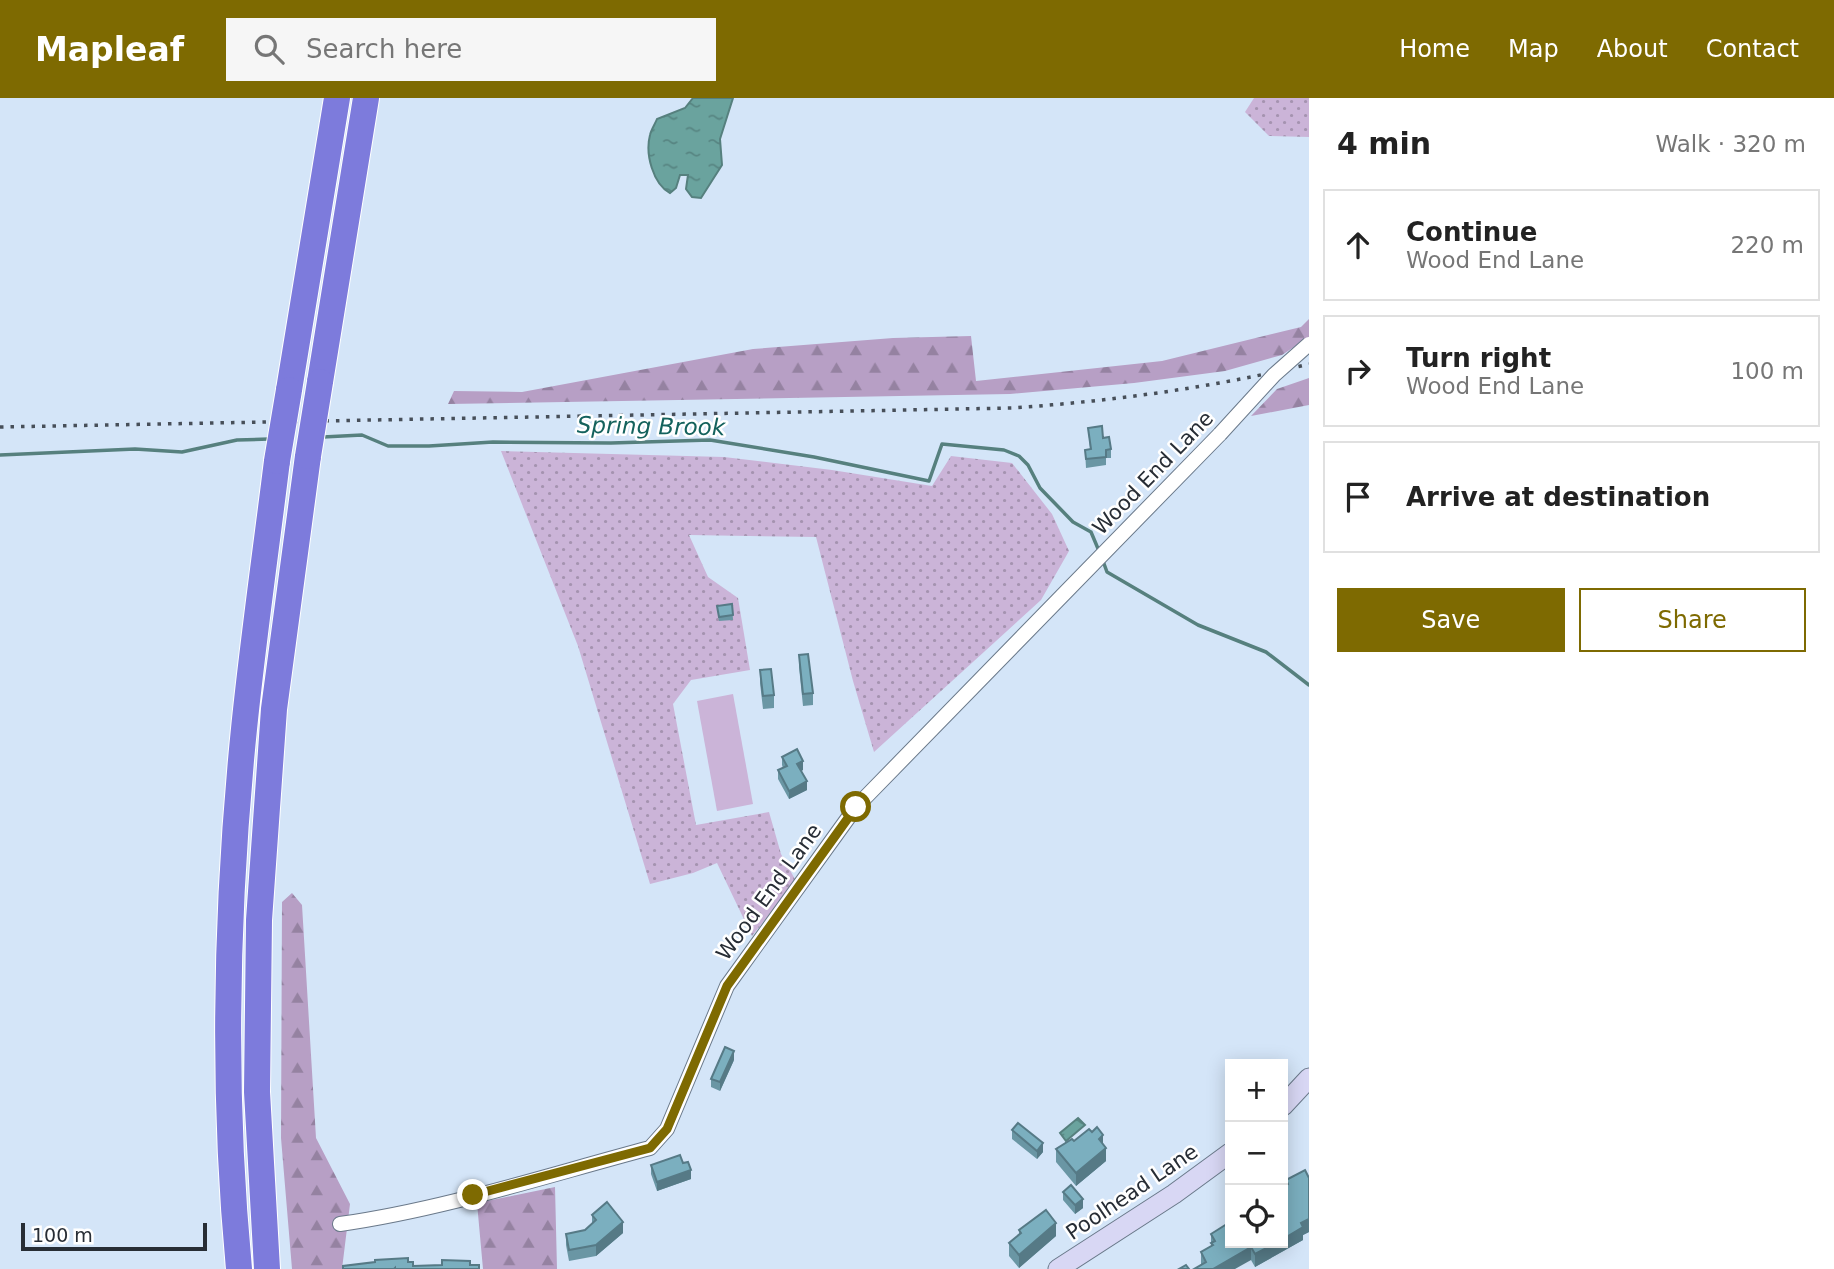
<!DOCTYPE html>
<meta charset="utf-8">
<style>
:root{--surface:#fff;--page:#f6f6f6;--text:#222;--muted:#767676;--line:#e0e0e0;--accent:#7e6a01}
body{margin:0;font-family:"DejaVu Sans",sans-serif;background:var(--page);color:var(--text)}
.controls{position:absolute;right:21px;bottom:21px;display:grid;overflow:hidden;border-radius:0px;box-shadow:0 4px 18px #0003}
.controls button{width:63px;height:63px;display:grid;place-items:center;padding:0;border:0;border-bottom:2px solid var(--line);background:var(--surface);color:var(--text);font:35px sans-serif}
.scale{position:absolute;left:21px;bottom:18px;width:186px;box-sizing:border-box;padding-left:7px;border:4px solid #272d35;border-top:0;font-size:19px;line-height:24px;white-space:nowrap;color:#272d35;-webkit-text-stroke:5px #fff;paint-order:stroke}
.stop{position:absolute;width:21px;height:21px;margin:-16px;border:5px solid #7e6a01;border-radius:50%;background:#fff}
.stop.end{background:#7e6a01;border-color:#fff;box-shadow:0 2px 7px #0008}
.list{margin:0;padding:0;list-style:none}
h2{display:flex;justify-content:space-between;align-items:center;height:91px;margin:0;padding:0 28px;font-size:30px}
h2 small{font-size:23px;font-weight:400;color:var(--muted)}
.list li{display:grid;grid-template-columns:46px 1fr auto;gap:21px;align-items:center;box-sizing:border-box;height:112px;margin:0 14px 14px;padding:0 14px;border:2px solid var(--line);border-radius:0px}
.list b{display:block;font-size:26px;white-space:nowrap}
.list p{margin:0;font-size:23px;white-space:nowrap;color:var(--muted)}
.list em{font-size:23px;font-style:normal;color:var(--muted)}
.actions{display:flex;gap:14px;padding:21px 28px}
.actions a{flex:1;padding:16px 0;border:2px solid var(--accent);border-radius:0px;text-align:center;font-size:24px;color:var(--accent)}
.actions .main{background:var(--accent);color:#fff}
.icon{flex:none;width:38px;height:38px;fill:none;stroke:currentColor;stroke-width:2;stroke-linecap:round;stroke-linejoin:round}
.map{position:relative;flex:none;width:1309px;height:1171px;overflow:hidden}
header{display:flex;align-items:center;gap:42px;box-sizing:border-box;height:98px;padding:0 35px;background:var(--accent);color:#fff}
header strong{font-size:33px}
nav{display:flex;gap:38px;margin-inline-start:auto;font-size:24px}
.search{width:490px;height:63px;background:var(--page);display:flex;align-items:center;gap:18px;box-sizing:border-box;padding:0 24px;border-radius:0px;color:var(--muted);font-size:26px}
main{display:flex}
aside{flex:1;background:var(--surface)}
.map>svg:first-child{display:block}
.grass{fill:url(#grass-dots)}
.forest{fill:url(#forest-firs)}
.pitch{fill:#cbb4d8}
.water{fill:url(#water-ripples);stroke:#56807e;stroke-width:2}
.lines{fill:none;stroke-linecap:round;stroke-linejoin:round}
.stream{stroke:#56807e;stroke-width:3.5}
.street-casing{stroke:#6a798a;stroke-width:16}
.secondary-casing{stroke:#6a798a;stroke-width:21}
.highway-casing{stroke:#fff;stroke-width:28}
.street{stroke:#fff;stroke-width:14}
.secondary{stroke:#d8d7f4;stroke-width:19}
.highway{stroke:#7d7bdc;stroke-width:26}
.rail{stroke:#474f59;stroke-width:3.5;stroke-dasharray:3.5 7;stroke-linecap:butt}
.street-bridge-casing{stroke:#6a798a;stroke-width:16;stroke-linecap:butt}
.highway-bridge-casing{stroke:#fff;stroke-width:28;stroke-linecap:butt}
.street-bridge{stroke:#fff;stroke-width:14}
.highway-bridge{stroke:#7d7bdc;stroke-width:26}
.wall{fill:#6a96a4}
.shaded-wall{fill:#567a86}
.building{fill:#7bafbf;stroke:#567a86;stroke-width:2}
.route{stroke:#7e6a01;stroke-width:9}
.labels{text-anchor:middle;dominant-baseline:central;stroke-width:5;stroke-linejoin:round;paint-order:stroke}
.street-label{font-size:21px;fill:#272d35;stroke:#fff}
.water-label{font-size:23px;font-style:italic;fill:#14625d;stroke:#fff}
</style>
<header>
<strong>Mapleaf</strong>
<div class="search"><svg class="icon" aria-label="search" viewBox="0 0 24 24"><circle cx="10" cy="10" r="6"/><path d="M15 15l6 6"/></svg>Search here</div>
<nav><a>Home</a><a>Map</a><a>About</a><a>Contact</a></nav>
</header>
<main>
<div class="map">
<svg width="1309" height="1171" viewBox="0 0 1309 1171">
<defs>
<pattern id="grass-dots" width="8" height="8" patternUnits="userSpaceOnUse" patternTransform="scale(1.75)"><rect width="8" height="8" fill="#cbb4d8"/><path d="M2 2h.1M6 6h.1" fill="none" stroke="#a593b0" stroke-width="1.8" stroke-linecap="round"/></pattern>
<pattern id="forest-firs" width="22" height="20" patternUnits="userSpaceOnUse" patternTransform="scale(1.75)"><rect width="22" height="20" fill="#b79fc5"/><path d="M5 1l3.5 6h-7zM16 11l3.5 6h-7z" fill="#9582a1"/></pattern>
<pattern id="water-ripples" width="26" height="14" patternUnits="userSpaceOnUse" patternTransform="scale(1.75)"><rect width="26" height="14" fill="#6aa39e"/><path d="M2 4q2-2 4 0t4 0M15 11q2-2 4 0t4 0" fill="none" stroke="#578582"/></pattern>
</defs>
<rect width="100%" height="100%" fill="#d4e5f8"/>
<path class="grass" d="M1254 0H1309V39L1269 38 1245 14Z
M501 353 724 359 832 372 932 388 951 358 1012 365 1052 416 1069 453 1041 502 874 654 853 583 816 439 689 437 708 479 738 500 750 572 691 582 673 606 696 727 769 714 781 756 796 783 752 838 717 765 693 775 650 786 578 548Z"/>
<path class="forest" d="M1309 221V239L1282 257 1225 273 1134 285 1010 296 448 306 454 293 522 294 753 251 893 240 971 238 976 283 1162 263 1301 229Z
M1309 280V307L1251 318 1277 291Z
M292 795 302 807 316 1040 350 1106 342 1171H292L281 1040 282 804Z
M555 1089 557 1171H483L477 1105Z"/>
<path class="pitch" d="M733 596 753 706 717 713 697 603Z"/>
<path class="water" d="M693 0H733L720 41 722 67 701 100 692 99 686 91 688 77H680L676 90 670 95C653 86 645 56 650 37 651 32 655 26 657 21L685 10Z
M1078 1020 1085 1027 1066 1043 1060 1035Z"/>
<g class="lines">
<path class="stream" d="M323 339 362 337 388 348H429L493 344 611 345 710 342 814 359 929 383 942 346 1004 352 1019 358 1028 367 1040 390 1073 424 1091 434 1099 453
M0 357 135 351 182 354 237 342 269 341
M1103 463 1107 474 1198 527 1266 554 1309 587"/>
<g class="street-casing">
<path id="street" d="M340 1126C445 1111 548 1077 650 1050L667 1031 727 888 856 709 1220 336"/>
</g>
<g class="secondary-casing">
<path id="secondary" d="M1283 1008 1309 980
M1058 1171 1174 1096 1230 1055"/>
</g>
<g class="highway-casing">
<path id="highway" d="M320 284 366 0
M289 292 337 0
M239 1171C222 992 226 809 244 631 253 542 266 452 277 363
M267 1171 257 994 259 822 274 611 308 358"/>
</g>
<use href="#street" class="street"/>
<use href="#secondary" class="secondary"/>
<use href="#highway" class="highway"/>
<path class="rail" d="M0 329 1012 310C1112 303 1211 290 1309 266"/>
<g class="street-bridge-casing">
<path id="street-bridge" d="M1220 336 1274 277 1309 246"/>
</g>
<g class="highway-bridge-casing">
<path id="highway-bridge" d="M308 358 320 284
M277 363 289 292"/>
</g>
<use href="#street-bridge" class="street-bridge"/>
<use href="#highway-bridge" class="highway-bridge"/>
</g>
<path class="wall" d="M1088 330 1103 340 1111 351V360H1106V367L1086 370 1085 352 1090 351Z
M732 506 733 522 719 523 717 508Z
M799 557 813 595V607L803 608 799 569Z
M760 572 774 597V610L763 611 760 585Z
M782 659 803 672 801 673 807 692 789 701 778 681V672L783 670 782 667Z
M734 962 720 993 711 989V981Z
M1012 1032 1043 1054 1037 1061 1012 1041Z
M1074 1043 1103 1047 1106 1063 1076 1088 1056 1064V1051Z
M683 1065 691 1081 657 1093 651 1076V1067Z
M1309 1080V1134L1303 1137V1142L1255 1169 1251 1162 1201 1167V1154L1211 1148V1136L1230 1124 1286 1087V1082Z
M1063 1094 1083 1110 1075 1116 1063 1102Z
M592 1117 623 1135 596 1158 569 1163 566 1147V1136L585 1132 592 1126Z
M1019 1132 1056 1138 1019 1170 1009 1158V1145L1019 1137Z"/>
<path class="shaded-wall" d="M803 663V672L797 675V666Z
M807 683V692L789 701V693Z
M734 953V962L720 993V984Z
M1103 1037V1050L1099 1041Z
M1043 1045V1054L1037 1061V1053Z
M1106 1050V1063L1076 1088V1075Z
M691 1072V1081L657 1093V1084Z
M1083 1101V1110L1075 1116V1107Z
M1309 1121V1134L1303 1137V1142L1255 1169V1156L1276 1145H1283V1141L1301 1125Z
M623 1124V1135L596 1158V1147Z
M1056 1125V1138L1019 1170V1157Z
M1251 1149V1162L1235 1171H1213Z"/>
<path class="building" d="M1102 328 1103 340 1109 339 1111 351 1106 352V359L1086 361 1085 352 1091 351 1088 330Z
M732 506 733 517 719 519 717 508Z
M808 556 813 595 803 596 799 557Z
M771 571 774 597 763 598 760 572Z
M797 651 803 663 797 666 807 683 789 693 778 672 787 668 782 659Z
M725 949 734 953 720 984 711 981Z
M1018 1025 1043 1045 1037 1053 1012 1032Z
M1097 1029 1103 1037 1099 1041 1106 1050 1076 1075 1056 1051 1072 1041 1074 1043 1089 1031 1092 1034Z
M680 1057 683 1065 688 1064 691 1072 657 1084 651 1067Z
M1305 1072 1309 1080V1121L1301 1125 1303 1129 1283 1141V1089L1288 1086 1286 1082Z
M1071 1087 1083 1101 1075 1107 1063 1094Z
M607 1104 623 1124 596 1147 569 1152 566 1136 585 1132 596 1122 592 1117Z
M1046 1112 1056 1125 1019 1157 1009 1145 1021 1135 1019 1132Z
M1230 1124V1145H1276L1255 1156 1251 1149 1213 1171H1194L1206 1164 1201 1154 1213 1147 1211 1145 1215 1143 1211 1136Z
M408 1160V1164H413V1168L442 1167V1162L470 1163V1167H479V1171H395V1170L394 1171H343V1168L375 1164V1162Z
M1186 1167 1189 1171H1179Z"/>
<g class="lines">
<path class="route" d="M473 1097 650 1050 667 1031 727 888 856 709"/>
</g>
<g class="labels">
<g class="street-label">
<text transform="translate(1153 375) rotate(-46)">Wood End Lane</text>
<text transform="translate(769 794) rotate(-54)">Wood End Lane</text>
<text transform="translate(1132 1094) rotate(-34)">Poolhead Lane</text>
</g>
<g class="water-label">
<text transform="translate(651 328) rotate(1)">Spring Brook</text>
</g>
</g>
</svg>
<div class="controls">
<button>+</button>
<button>−</button>
<button><svg class="icon" aria-label="locate" viewBox="0 0 24 24"><circle cx="12" cy="12" r="6"/><path d="M12 2v4M12 18v4M2 12h4M18 12h4"/></svg></button>
</div>
<div class="scale">100 m</div>
<div class="stop" style="left:856px;top:709px"></div>
<div class="stop end" style="left:473px;top:1097px"></div>
</div>
<aside>
<h2>4 min<small>Walk · 320 m</small></h2>
<ul class="list">
<li><svg class="icon" aria-label="ahead" viewBox="0 0 24 24"><path d="M12 20V5M6 11l6-6 6 6"/></svg><div><b>Continue</b><p>Wood End Lane</p></div><em>220 m</em></li>
<li><svg class="icon" aria-label="right" viewBox="0 0 24 24"><path d="M7 20v-9h11M14 6l5 5-5 5"/></svg><div><b>Turn right</b><p>Wood End Lane</p></div><em>100 m</em></li>
<li><svg class="icon" aria-label="arrive" viewBox="0 0 24 24"><path d="M6 21V4h12l-3 4 3 4H6"/></svg><div><b>Arrive at destination</b></div></li>
</ul>
<div class="actions"><a class="main">Save</a><a>Share</a></div>
</aside>
</main>
